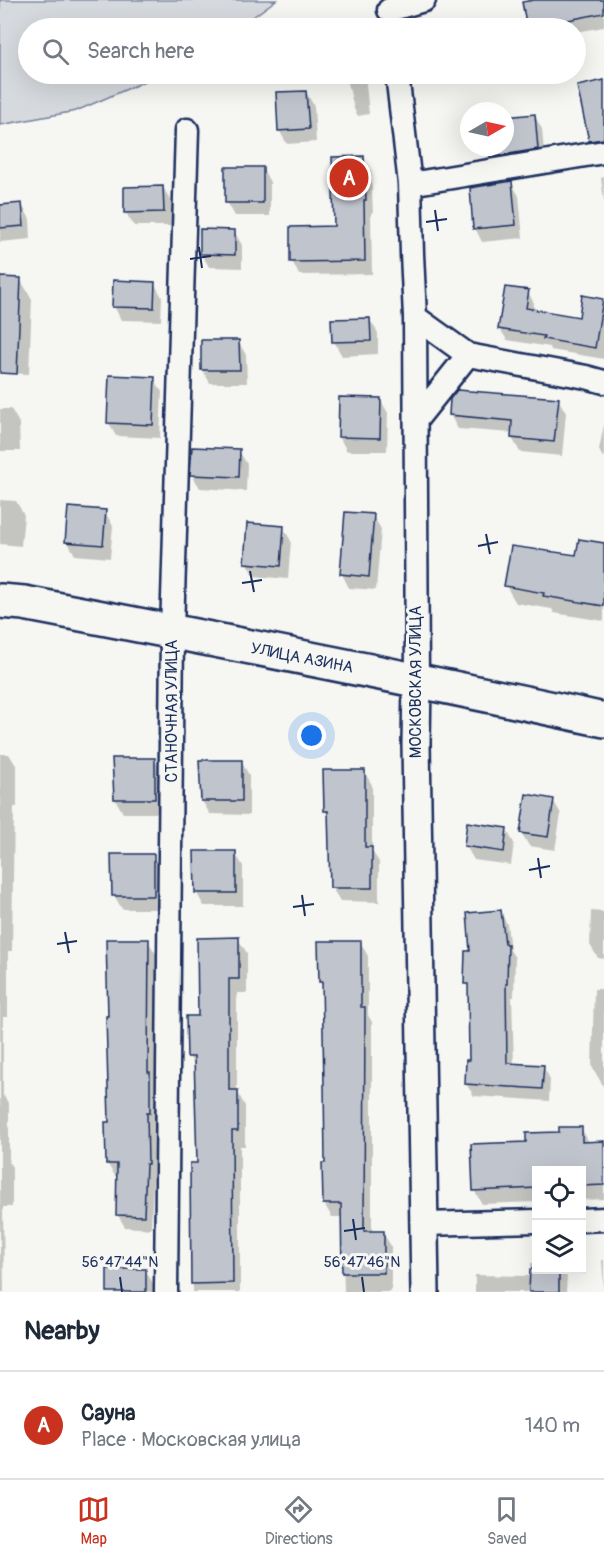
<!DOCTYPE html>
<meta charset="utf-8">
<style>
:root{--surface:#fff;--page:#f2f2f3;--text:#1f2937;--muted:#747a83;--line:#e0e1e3;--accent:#c8321e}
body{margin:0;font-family:Pangolin,sans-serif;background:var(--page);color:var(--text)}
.controls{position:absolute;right:18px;bottom:18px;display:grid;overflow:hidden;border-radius:0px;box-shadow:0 6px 24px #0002}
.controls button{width:54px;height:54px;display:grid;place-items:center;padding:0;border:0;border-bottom:2px solid var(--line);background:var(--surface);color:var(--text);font:30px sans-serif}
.compass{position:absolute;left:460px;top:102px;width:54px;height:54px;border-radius:50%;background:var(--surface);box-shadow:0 6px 24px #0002;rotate:81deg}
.you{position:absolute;left:312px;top:736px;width:21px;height:21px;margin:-15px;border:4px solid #fff;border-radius:50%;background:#1a73e8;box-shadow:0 0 0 9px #1a73e833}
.badge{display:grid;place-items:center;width:39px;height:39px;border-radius:50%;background:var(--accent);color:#fff;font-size:20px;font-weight:700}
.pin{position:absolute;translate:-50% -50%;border:3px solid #fff;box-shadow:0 2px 6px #0006}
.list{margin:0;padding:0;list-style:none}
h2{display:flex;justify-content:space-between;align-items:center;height:78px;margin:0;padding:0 24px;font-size:26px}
h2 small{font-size:20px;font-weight:400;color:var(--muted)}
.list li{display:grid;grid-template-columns:39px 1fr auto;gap:18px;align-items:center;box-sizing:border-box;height:108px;padding:0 24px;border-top:2px solid var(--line)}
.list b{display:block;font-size:22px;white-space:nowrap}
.list p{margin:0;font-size:20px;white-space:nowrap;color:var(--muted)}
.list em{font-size:20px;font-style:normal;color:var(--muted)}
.icon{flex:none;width:33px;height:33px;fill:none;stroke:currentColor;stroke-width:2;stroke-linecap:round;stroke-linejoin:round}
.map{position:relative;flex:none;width:604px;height:1292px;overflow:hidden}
.search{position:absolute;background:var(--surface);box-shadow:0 6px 24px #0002;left:18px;right:18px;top:18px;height:66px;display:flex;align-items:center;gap:15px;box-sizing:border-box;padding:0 21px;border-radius:33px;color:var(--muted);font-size:22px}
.sheet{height:186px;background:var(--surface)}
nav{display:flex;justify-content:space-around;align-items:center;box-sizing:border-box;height:84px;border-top:2px solid var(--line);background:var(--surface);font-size:16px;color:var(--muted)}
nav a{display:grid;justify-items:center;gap:3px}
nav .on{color:var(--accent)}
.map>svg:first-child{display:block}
.green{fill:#d6d9dd;stroke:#78849e;stroke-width:1.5}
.shadow{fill:#0003}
.building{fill:#c0c4cd;stroke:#1b2f5e;stroke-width:1.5}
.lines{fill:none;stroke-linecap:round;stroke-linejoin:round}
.minor-casing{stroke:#1b2f5e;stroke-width:27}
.tertiary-casing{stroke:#1b2f5e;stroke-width:32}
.primary-casing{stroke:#1b2f5e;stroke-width:38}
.minor{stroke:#f6f6f2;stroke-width:22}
.tertiary{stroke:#f6f6f2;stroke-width:27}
.primary{stroke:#f6f6f2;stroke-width:33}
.ticks{fill:none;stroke:#1b2f5e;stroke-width:2}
.labels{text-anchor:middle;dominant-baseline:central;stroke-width:6;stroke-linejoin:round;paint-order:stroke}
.street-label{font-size:16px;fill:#1b2f5e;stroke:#f6f6f2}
.ticks-label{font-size:15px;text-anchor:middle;fill:#1b2f5e;stroke:#f6f6f2;stroke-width:6;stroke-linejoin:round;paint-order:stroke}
</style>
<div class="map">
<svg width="604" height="1292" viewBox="0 0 604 1292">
<rect width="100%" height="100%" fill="#f6f6f2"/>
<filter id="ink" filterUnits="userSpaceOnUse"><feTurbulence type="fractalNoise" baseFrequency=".0167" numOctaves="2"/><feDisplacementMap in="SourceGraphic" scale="12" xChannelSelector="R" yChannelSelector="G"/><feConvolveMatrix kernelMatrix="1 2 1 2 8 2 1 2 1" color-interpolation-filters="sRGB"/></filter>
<g filter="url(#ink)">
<path class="green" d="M0 0H276L238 28H28V74H162L76 111 0 125Z"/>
<path class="shadow" d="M541 0H604V27L576 32V28H530Z
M473 21 477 28H437Z
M346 74H365L369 114 358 116 354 109Z
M604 81V144L597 146 589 132Z
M306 92 314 106 316 142 287 144 279 130Z
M534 115 542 129 545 163 499 170 491 157 490 147H505V118Z
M363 157 371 171 373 213H371L372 274 299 275 292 261 335 228Z
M262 168 270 182V216H235L227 202Z
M604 177V201L601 178Z
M511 182 519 196 523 238 482 242 475 228Z
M163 187 171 201V226H134L126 213Z
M22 205 30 219 31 239 0 242V206Z
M234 231 242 245V268L209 267 201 253Z
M0 278 20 279 32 299 29 374 0 373Z
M154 283 162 297 161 321 121 320 114 306Z
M528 292 534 303 533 310 580 318 602 300 604 304V359L551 350 550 347 507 340 500 329Z
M370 320 378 333V354L342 356 334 342Z
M238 341 246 355 247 383H210L202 369Z
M154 379 162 392 160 438 116 436 108 422Z
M380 399 388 413 387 451H347L339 437Z
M558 399 566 413 562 456 520 452 512 438V433L458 429 450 415Z
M0 409H11L19 423 20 451H0Z
M604 424V460L599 450Z
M239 451 247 464 246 491 200 488 192 475Z
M0 500 16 501 24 515 21 546 0 544Z
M105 512 113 526 110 558 75 555 67 541Z
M373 516 381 529 376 590 349 588 342 574Z
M283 527 291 541 288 579 254 576 246 562Z
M604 545V621L554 613 552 609 516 603 506 586Z
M0 754H9L17 767V807H14L12 951H8V1017H3V1095L9 1104V1162L12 1167V1207H3L4 1292H0Z
M154 759 162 773V813H123L115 799Z
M241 761 249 775V815L210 814 202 801Z
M364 771 372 785V851L379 862V902L340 901 332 888 330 818 325 811Z
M553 800 561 814 555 850 529 846 521 832Z
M506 829 514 843 511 865 474 860 466 846Z
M235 853 243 866V906H204L196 892Z
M153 856 161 869V909H122L114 895Z
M500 911 507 924 510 950 515 958 514 997H512L514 1065 543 1066 550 1079 549 1101 474 1096 466 1084 471 1062 469 989 466 983 472 953Z
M591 911 604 912V959L598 958 590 945Z
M238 939 247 953V993H237V1091L245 1106V1146H240V1292H193L191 1164H199L196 1069 189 1056 200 1017Z
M148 941 156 954 155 1082 157 1087V1126H154V1177H153L151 1229 125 1227 117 1214 118 1176H115L107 1163 111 1124 110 1017Z
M319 942H360L368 956V1015L372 1022V1233H383L391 1246V1292H344L342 1217H332L324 1204 327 1164 323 987 320 982Z
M594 989H604V1087L592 1067Z
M581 1128 589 1142 604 1143V1199L582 1200V1170H536V1202L482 1204 474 1190 527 1143Z
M602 1260H604V1292Z
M531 1263H536V1270H562L567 1277 566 1292H475V1275L531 1276Z
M145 1270 154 1285V1292H108Z"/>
<path class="building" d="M534 0H604V13L527 28 522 2Z
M604 80V139L589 141 577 86Z
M306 91 309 129 278 131 276 92Z
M535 114 538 149 490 157 489 147H505V117Z
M364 156 366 200H364L365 261 290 262V227L334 226 332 157Z
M225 167H263V203H225Z
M512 181 516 225 473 229 470 188Z
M163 186 164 212 124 213V187Z
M22 203 24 226 0 228V205Z
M200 229 235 230V255L200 254Z
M0 277 21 278 17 374 0 373Z
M113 280 155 282 154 308 112 307Z
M505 287 529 290 526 308 579 317 582 295 603 299 595 348 543 339 544 336 498 329Z
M370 318 371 341 332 342 331 319Z
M201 340H239L240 370H201Z
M109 375 155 377 153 425 107 423Z
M457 390 559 398 554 442 511 438 512 421 449 415 450 399Z
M339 397 381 398 380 438 338 437Z
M192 447 240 449 239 477 190 475Z
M68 507 106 510 103 545 65 542Z
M345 512 374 514 369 577 340 574Z
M247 523 284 526 281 566 244 563Z
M579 539 604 543V606L543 596 544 593 504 586 511 546 576 555Z
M112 758H155V799H114Z
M199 760H242V801H201Z
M323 770H365V847H372V888H330L328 811H324Z
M526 794 554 799 548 837 520 833Z
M467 822 507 828 504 852 464 846Z
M194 851H236V893H195Z
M111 854H154V896H112Z
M501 910 505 944H508L507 984H506L507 1063 544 1065 542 1089 465 1084 466 1060H469L468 984H464L465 951H470L467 913Z
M239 937V979H229V1090H238V1131H232L233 1283 191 1284 190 1163H197L194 1057H187L186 1016H198L197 938Z
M106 939H149L148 1072H150V1113H147L148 1164H146L144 1216 116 1215 117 1164H106L105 1122H109L106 1016H108Z
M318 941H361V1007H365L364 1231H384V1273H342L341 1204H323L322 1163H325L324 1085 322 982H319Z
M559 1127H582V1142L604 1141V1185L582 1186V1170H537V1188L473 1191 471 1144 526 1142V1133L559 1132Z
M107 1269H146V1292H107Z
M530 1269H559V1292H529Z"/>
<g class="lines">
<g class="minor-casing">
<path id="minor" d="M389 10 424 0
M397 74 410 184 412 254 415 317 417 680
M410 184 604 152
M415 317 468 355 586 377 604 382
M416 420 468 355
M582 1220 604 1219
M424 1224 536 1221
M166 1292 172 631 187 130"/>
</g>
<g class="tertiary-casing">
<path id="tertiary" d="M417 680 416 744 425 1292"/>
</g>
<g class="primary-casing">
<path id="primary" d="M0 601 24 603C218 640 411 678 604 720"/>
</g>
<use href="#minor" class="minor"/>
<use href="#tertiary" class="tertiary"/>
<use href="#primary" class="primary"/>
</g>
</g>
<path class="ticks" d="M435 210 438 231M426 222 447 219M199 247 202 268M190 259 211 256M486 534 490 554M478 546 498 542M250 571 254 592M242 583 262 580M538 858 541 878M529 870 550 866M302 895 305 916M293 907 314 904M65 932 69 953M57 944 77 941M353 1219 356 1240M344 1231 365 1228M120 1277 122 1292M362 1277 364 1292"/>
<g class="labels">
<g class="street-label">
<text transform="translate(302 658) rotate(11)">УЛИЦА АЗИНА</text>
<text transform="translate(416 682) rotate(-90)">МОСКОВСКАЯ УЛИЦА</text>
<text transform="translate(172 711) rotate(-90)">СТАНОЧНАЯ УЛИЦА</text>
</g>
</g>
<g class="ticks-label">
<text x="120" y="1267">56°47'44"N</text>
<text x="362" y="1267">56°47'46"N</text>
</g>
</svg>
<div class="controls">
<button><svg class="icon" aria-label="locate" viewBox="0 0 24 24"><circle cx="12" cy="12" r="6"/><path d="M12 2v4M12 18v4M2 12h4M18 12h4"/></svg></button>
<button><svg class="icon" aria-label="layers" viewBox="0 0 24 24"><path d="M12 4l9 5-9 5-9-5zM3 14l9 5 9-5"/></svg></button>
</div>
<svg class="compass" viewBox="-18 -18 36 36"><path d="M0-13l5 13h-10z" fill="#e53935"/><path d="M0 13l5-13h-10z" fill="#747a83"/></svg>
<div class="you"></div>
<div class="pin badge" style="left:349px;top:178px">A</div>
<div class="search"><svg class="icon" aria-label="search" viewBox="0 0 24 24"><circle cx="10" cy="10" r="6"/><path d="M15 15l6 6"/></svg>Search here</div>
</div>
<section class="sheet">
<h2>Nearby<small></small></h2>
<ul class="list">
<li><span class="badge">A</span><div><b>Сауна</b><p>Place · Московская улица</p></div><em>140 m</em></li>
</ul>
</section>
<nav>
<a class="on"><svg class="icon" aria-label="map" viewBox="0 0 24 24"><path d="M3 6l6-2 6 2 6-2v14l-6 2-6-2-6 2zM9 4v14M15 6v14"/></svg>Map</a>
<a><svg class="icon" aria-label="directions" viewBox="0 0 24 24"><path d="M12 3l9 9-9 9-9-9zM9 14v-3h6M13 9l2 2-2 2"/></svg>Directions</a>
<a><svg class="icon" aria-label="saved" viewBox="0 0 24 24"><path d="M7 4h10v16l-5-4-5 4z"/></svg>Saved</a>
</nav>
